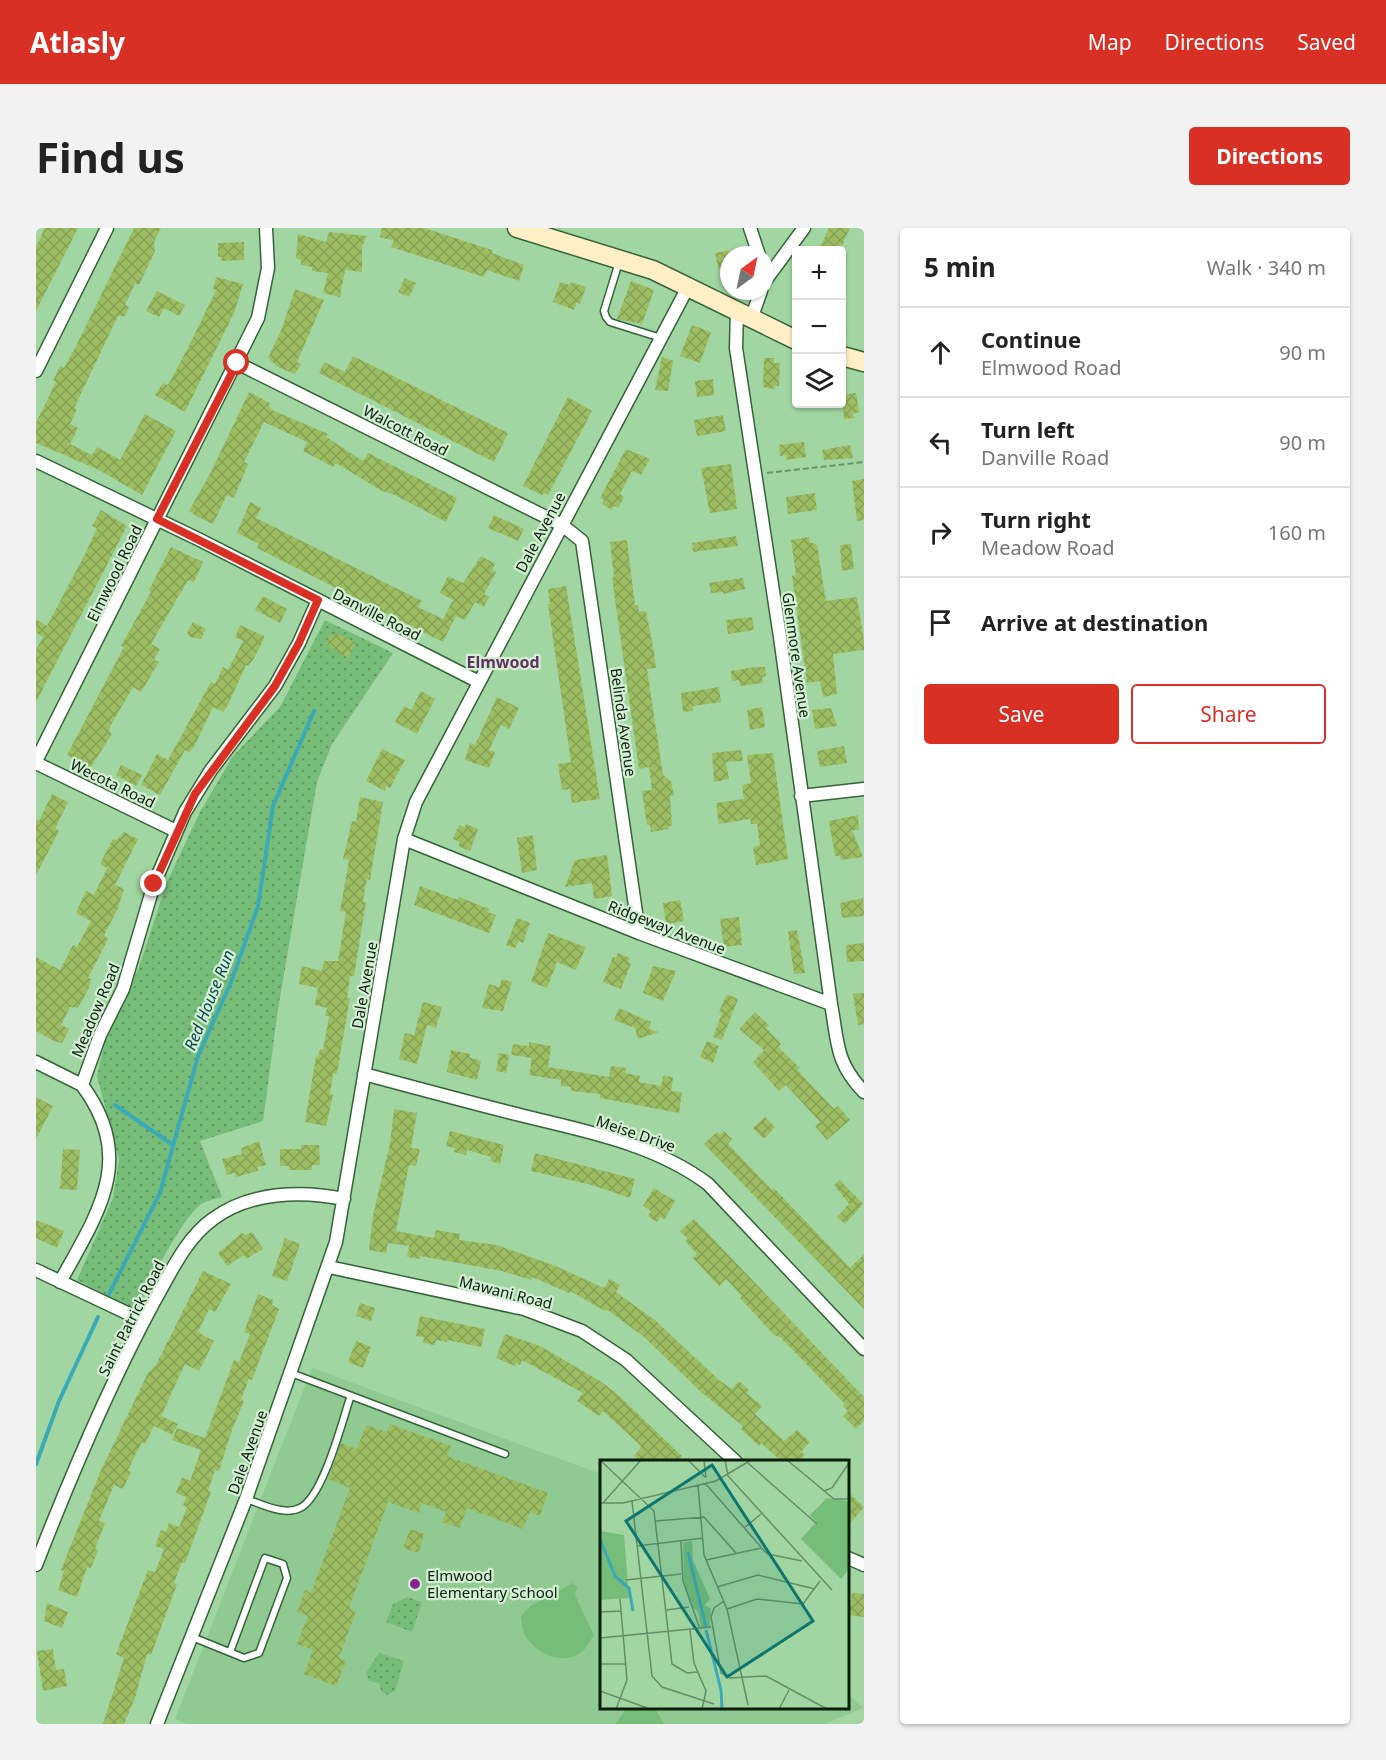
<!DOCTYPE html>
<meta charset="utf-8">
<style>
:root{--surface:#fff;--page:#f2f2f2;--text:#222;--muted:#767676;--line:#e0e0e0;--accent:#d93025}
body{margin:0;font-family:"Noto Sans",sans-serif;background:var(--page);color:var(--text)}
.controls{position:absolute;right:18px;top:18px;display:grid;overflow:hidden;border-radius:6px;box-shadow:0 2px 4px #0004}
.controls button{width:54px;height:54px;display:grid;place-items:center;padding:0;border:0;border-bottom:2px solid var(--line);background:var(--surface);color:var(--text);font:30px sans-serif}
.compass{position:absolute;left:684px;top:18px;width:54px;height:54px;border-radius:50%;background:var(--surface);box-shadow:0 2px 4px #0004;rotate:33deg}
.stop{position:absolute;width:18px;height:18px;margin:-14px;border:4px solid #d93025;border-radius:50%;background:#fff}
.stop.end{background:#d93025;border-color:#fff;box-shadow:0 2px 6px #0008}
.list{margin:0;padding:0;list-style:none}
h2{display:flex;justify-content:space-between;align-items:center;height:78px;margin:0;padding:0 24px;font-size:26px}
h2 small{font-size:20px;font-weight:400;color:var(--muted)}
.list li{display:grid;grid-template-columns:39px 1fr auto;gap:18px;align-items:center;box-sizing:border-box;height:90px;padding:0 24px;border-top:2px solid var(--line)}
.list b{display:block;font-size:22px;white-space:nowrap}
.list p{margin:0;font-size:20px;white-space:nowrap;color:var(--muted)}
.list em{font-size:20px;font-style:normal;color:var(--muted)}
.actions{display:flex;gap:12px;padding:18px 24px}
.actions a{flex:1;padding:14px 0;border:2px solid var(--accent);border-radius:6px;text-align:center;font-size:21px;color:var(--accent)}
.actions .main{background:var(--accent);color:#fff}
.icon{flex:none;width:33px;height:33px;fill:none;stroke:currentColor;stroke-width:2;stroke-linecap:round;stroke-linejoin:round}
.map{position:relative;flex:none;width:828px;height:1496px;overflow:hidden;border-radius:6px}
header{display:flex;align-items:center;gap:36px;box-sizing:border-box;height:84px;padding:0 30px;background:var(--accent);color:#fff}
header strong{font-size:28px}
nav{display:flex;gap:33px;margin-inline-start:auto;font-size:21px}
.intro{display:flex;align-items:center;justify-content:space-between;box-sizing:border-box;height:144px;padding:0 36px}
h1{margin:0;font-size:42px}
.button{padding:15px 27px;border-radius:6px;background:var(--accent);color:#fff;font-size:21px;font-weight:700}
main{display:flex;gap:36px;padding:0 36px}
aside{flex:1;background:var(--surface);border-radius:6px;box-shadow:0 2px 4px #0004}
.map>svg:first-child{display:block}
.built{fill:#90ca92}
.grass{fill:#77bd7a}
.park{fill:url(#park-dots)}
.lines{fill:none;stroke-linecap:round;stroke-linejoin:round}
.stream{stroke:#3caab6;stroke-width:4}
.building{fill:url(#building-cross-hatch)}
.service-casing{stroke:#336437;stroke-width:9}
.minor-casing{stroke:#336437;stroke-width:15}
.secondary-casing{stroke:#336437;stroke-width:21}
.path{stroke:#69926a;stroke-width:2;stroke-dasharray:6 3;stroke-linecap:butt}
.service{stroke:#fff;stroke-width:6}
.minor{stroke:#fff;stroke-width:12}
.secondary{stroke:#ffeec6;stroke-width:18}
.route{stroke:#d93025;stroke-width:8}
.poi-dot{fill:#88258e;stroke:#d4efd4;stroke-width:2}
.labels{text-anchor:middle;dominant-baseline:central;stroke-width:4.5;stroke-linejoin:round;paint-order:stroke}
.street-label{font-size:15px;fill:#0a1f0c;stroke:#d4efd4}
.poi-label{font-size:15px;fill:#0a1f0c;stroke:#d4efd4;text-anchor:start}
.neighbourhood-label{font-size:16px;font-weight:bold;fill:#613163;stroke:#d4efd4}
.water-label{font-size:16px;font-style:italic;fill:#05494f;stroke:#d4efd4}
.inset-river{fill:none;stroke:#3caab6;stroke-width:3}
.inset-road{fill:none;stroke:#658d66;stroke-width:1.5}
.view{fill:#0f766e;fill-opacity:0.15;stroke:#0f766e;stroke-width:3}
.inset-edge{fill:none;stroke:#0a1f0c;stroke-width:3}
</style>
<header>
<strong>Atlasly</strong>
<nav><a>Map</a><a>Directions</a><a>Saved</a></nav>
</header>
<div class="intro"><h1>Find us</h1><a class="button">Directions</a></div>
<main>
<div class="map">
<svg width="828" height="1496" viewBox="0 0 828 1496">
<defs>
<pattern id="park-dots" width="8" height="8" patternUnits="userSpaceOnUse" patternTransform="scale(1.5)"><rect width="8" height="8" fill="#77bd7a"/><path d="M2 2h.1M6 6h.1" fill="none" stroke="#609962" stroke-width="1.8" stroke-linecap="round"/></pattern>
<pattern id="building-cross-hatch" width="8" height="8" patternUnits="userSpaceOnUse" patternTransform="scale(1.5)"><rect width="8" height="8" fill="#9dbd62"/><path d="M0 0l8 8M0 8l8-8" fill="none" stroke="#86a254"/></pattern>
</defs>
<rect width="100%" height="100%" fill="#a1d6a2"/>
<path class="built" d="M276 1140 565 1246 566 1480H812V1466L827 1480 789 1496H151L139 1491Z"/>
<path class="grass" d="M537 1355 541 1359 539 1367 558 1407C555 1411 551 1419 547 1423 528 1439 499 1426 489 1407 486 1402 486 1395 485 1388L494 1378Z
M591 1480H619L628 1496H579Z"/>
<path class="park" d="M289 392 357 425 296 516 281 554 242 781 227 893 164 913 186 969C180 971 169 973 164 977 144 993 112 1058 101 1083L41 1052 77 970 83 932 61 848 71 805 103 739 131 654 164 584 197 528 244 479Z
M371 1369 386 1374 376 1404 350 1394 357 1376Z
M343 1425 368 1433 359 1463 351 1467 345 1463 343 1455 333 1453 330 1445Z"/>
<g class="lines">
<path class="stream" d="M79 877 137 917
M73 1066 124 965 162 828 195 754 222 678 237 578 278 483
M0 1236 23 1173 62 1089"/>
</g>
<path class="building" d="M9 0H42L0 83V18Z
M98 0H125L118 14 119 23 103 57 99 55 89 77 93 79 89 88H82L38 180 41 181 34 196 42 200 34 216 56 227 61 219 84 232 109 186 140 203 106 267 61 241 0 215V195L20 154 17 153 24 138 28 140 42 114Z
M346 0H388L456 22V25L488 37 483 53 451 42 448 49 355 19 358 13 344 9Z
M793 0H814L804 22H786L788 19 785 17Z
M293 4 331 8 326 18V44L309 42 304 69 287 65 292 45 276 43V39L265 37V32L260 31 262 6 290 14Z
M208 14V32L185 33 186 29H182V15Z
M693 22V40L683 42 679 25Z
M180 49 207 56 198 85 149 184 119 167 127 155 132 157 153 118 180 62 177 61Z
M369 50 380 55 373 69 362 64Z
M595 53 618 62 606 96 581 91Z
M524 54 534 57 535 54 550 59 544 76 541 74 538 82 517 74Z
M259 61 288 72 261 134 265 136 259 146 242 139 232 130 245 103Z
M121 63 149 77 143 88 128 80 123 89 110 83Z
M656 97 675 104 664 135 644 128Z
M317 128 472 205 458 234 283 145 288 134 309 144Z
M626 129 637 133 632 163 619 162Z
M728 130H738V135H744L743 158H738V161L727 159Z
M677 151 678 167 661 169 659 153Z
M213 164 234 175 233 178 236 182 292 206 290 209 327 233 332 225 421 270 410 294 359 267 346 263 300 235 297 239 267 223 271 214 228 194 208 234 212 236 198 270 191 267 177 296 160 288 153 283 175 244Z
M820 165 823 184 817 186 818 190 808 191 806 167Z
M532 169 556 183 512 267 508 265 506 267 487 258Z
M687 187 690 203 661 208 658 192Z
M768 214 770 229 750 232V227L744 228 743 217Z
M814 217 817 230 788 232 786 222Z
M590 221 614 231 605 247 596 243 584 266 588 269 582 280 578 278 576 282 566 276 568 272 564 270Z
M695 236 701 281 674 285 665 240Z
M828 251V292L821 293 816 253Z
M779 265 781 282 752 286 750 269Z
M214 274 225 280 220 290 386 373 382 379 407 391 417 372 404 365 412 348 427 355 445 328 459 336 456 342 460 344 448 366 453 369 448 379 439 374 429 392 420 388 407 414 221 320 223 316 201 305Z
M65 282 91 298 0 474V422L7 409 0 405V391L11 398 50 324 61 300 56 298Z
M458 287 488 301 482 313 452 300Z
M700 308 702 318 657 324 656 315Z
M773 309 774 314 781 317 790 373 821 369 828 413V422L797 426 801 466 787 469 784 453 771 455 756 348 760 347 755 312Z
M591 312 599 377H602L603 384 610 383 618 424 620 440 611 441 627 547 635 553 638 568H634L636 598H632L633 601 615 604 614 597H611L606 563 616 562 613 539 603 541 576 350 578 349 574 314Z
M815 316 818 341 806 343 804 317Z
M135 319 167 334 158 354 152 352 115 416 124 421 118 432 123 434 105 464 97 459 75 497 73 503 76 506 54 540 31 527 88 419 85 418 115 364 113 362Z
M707 350 709 361 687 366V364L675 365 673 355Z
M530 358 564 571 536 575 534 561 526 562 522 536 535 534 512 376H514L512 361Z
M227 368 251 381 244 395 219 382Z
M716 389 718 402 692 406 690 392Z
M157 394 170 401 165 411 154 409 151 405Z
M204 397 228 408V411L217 432 212 438 210 437 192 477 187 484 177 479 159 517 154 524 149 522 124 567 105 557 121 526 132 532 175 454 179 456 187 439 192 442 207 413 199 409Z
M300 405 320 415 312 430 290 416 295 406 299 407Z
M719 439H729L730 448 726 449 727 455 704 458 703 452 696 453 695 443Z
M683 459 685 474 657 478V483L647 484 645 465Z
M385 463 399 471 381 506 359 494 368 478 375 482Z
M461 469 483 480 473 501 465 497 453 522 459 524 453 540 429 532 434 515 439 517Z
M726 479 729 499 714 502 711 482Z
M795 480 801 498 779 501 776 482Z
M808 518 811 535 784 539 781 523Z
M346 521 369 532 354 560 350 558 349 563 330 553Z
M705 522 707 533 690 534 693 551 678 554 676 525Z
M737 525 752 631 720 637 717 619 724 617 721 596H715L714 591 683 596 680 575 708 571 706 557 715 555 711 527Z
M85 537 106 547 100 558 80 547Z
M16 566 32 574 19 601 23 603 0 647V592L3 593Z
M324 569 347 574 334 652 331 651 327 674H330L318 748H314L311 770H314L301 845 297 846 294 866 297 867 290 898 269 894 280 828 282 829 284 821 287 822 293 788H289L291 780 279 777 282 760 263 756 264 749 266 738 286 743 288 733H302L310 684 304 683 313 632 307 631 316 593 320 594Z
M822 587 823 602H816L827 629 805 632 804 628H799L793 593Z
M430 596 442 601 434 623 422 618 424 614 417 611 423 597 429 599Z
M88 604 102 611 79 657 88 661 82 680 68 707 72 711 52 750 55 751 53 760 42 780 34 779 25 797 33 801 26 815 18 813 0 803V729L24 742 37 717 41 719 55 693 40 685 50 663 58 667 71 640 64 636 77 611 81 612Z
M497 607 501 642 486 645 481 610Z
M571 627 576 668 558 671 556 655 529 659 539 632Z
M384 658 422 672 423 669 453 681 452 684 460 687 453 705 378 677Z
M827 670 828 688 806 690 804 675Z
M644 672 648 693 630 696 627 675Z
M703 689 706 717 688 719 684 691Z
M481 690 494 695 487 715 483 713 479 720 470 717Z
M761 702 769 745 758 746 752 703Z
M512 705 550 719 540 742 521 734 511 760 495 754Z
M828 715V733L811 734 810 717Z
M582 725 594 730 592 734 595 735 585 761 567 754 577 729 580 730Z
M617 738 640 743 627 773 607 765Z
M466 751 476 754 467 783 446 780 453 756 463 759Z
M828 765V796L822 797 817 766Z
M693 767 702 771 686 812 677 809 686 785 683 784 690 768Z
M387 774 406 779 400 800 391 797 381 836 363 831 369 805 378 807Z
M583 780 615 794 613 801 623 804 602 811 599 800 578 792Z
M719 784 733 797 730 800 745 816 742 819 764 840 761 842 798 881 802 878 814 892 791 912 779 898 784 894 750 857 743 863 717 834 728 822 703 801Z
M671 813 683 818 677 835 664 829Z
M493 814 515 818 512 839 573 849 575 838 590 840 589 845 604 848 603 854 625 858 627 848 637 849 635 863 646 864 643 885 564 870V866L535 863V859L525 858V852L493 847 496 830 475 827 477 816 493 818Z
M415 822 434 826 433 829 445 833 441 852 411 844Z
M463 825 473 827 470 845 460 843Z
M0 869 17 878 0 911Z
M358 881 381 885 375 920 384 921 380 938 373 937 360 1003 398 1010 400 1002 424 1006 423 1012 461 1017 517 1037 568 1060 573 1051 584 1057 580 1064 620 1093 684 1153 696 1161 703 1153 713 1162 710 1165 726 1178 719 1186 748 1213 761 1202 774 1214 765 1224 769 1227 763 1233H745L725 1215 723 1218 705 1201 707 1198 665 1164 608 1109 570 1081 569 1083 534 1063 533 1065 496 1049 495 1052 466 1043 384 1028V1031L371 1029 373 1018 352 1015 350 1025 333 1022 337 987 354 916Z
M729 889 739 899 728 911 717 900Z
M414 903 468 917 464 936 454 933 455 929 431 922 430 927 418 924 419 920 410 918Z
M688 903 696 911 692 916 736 962 738 960 814 1040 828 1026V1081L668 916 681 904 684 907Z
M223 913 230 937 221 939 222 943 200 949 199 945 191 947 186 931 206 926 205 920Z
M265 917H283L284 937H276V942H253V938H244V921H265Z
M27 921 44 922 41 962 24 961Z
M499 925 599 951 594 970 556 957 495 943Z
M804 952 827 976 809 996 801 989 813 976 798 957Z
M618 960 639 973 628 992 624 989 621 994 612 988 615 983 607 978Z
M658 991 828 1169V1193L820 1201 807 1188 812 1183 807 1178 809 1176 744 1109 738 1107 704 1070 706 1068 690 1051 683 1058 657 1030 661 1026 649 1013 652 1011 644 1003Z
M0 992 28 1003 21 1020 0 1010Z
M216 1004 227 1021 210 1031 208 1027 191 1038 182 1025 206 1005 210 1007Z
M249 1010 264 1016 251 1053 236 1048Z
M167 1043 195 1056 179 1084 173 1081 162 1104 178 1113 163 1143 149 1136 125 1188 142 1196 136 1207 118 1198 109 1216 106 1214 92 1242 95 1244 87 1261 78 1257 63 1293 69 1295 59 1321 62 1322 55 1340 51 1339 41 1369 22 1362 28 1343 25 1342 65 1242 112 1145 120 1137Z
M222 1066 237 1072 236 1077 243 1081 216 1152 213 1151 205 1172 208 1173 196 1202 183 1243 179 1242 172 1263 175 1264 149 1335 146 1334 138 1355 141 1356 115 1427 111 1426 99 1470 88 1496H67L88 1430 80 1426 112 1342 119 1344 128 1321 119 1318 125 1302 130 1304 133 1295 143 1299 151 1279 147 1277 150 1269 140 1265 146 1249 154 1253 165 1222 136 1212 141 1200 169 1210 198 1132 203 1134 214 1106 208 1104Z
M324 1075 339 1080 335 1093 320 1088Z
M384 1088 449 1101 445 1119 411 1112V1114L400 1112 399 1117 387 1115 388 1109 380 1108Z
M469 1106 504 1118 564 1153 580 1165 646 1228 641 1233H604L598 1228 605 1220 604 1217 567 1183 563 1188 541 1173 547 1165 486 1132 484 1137 480 1135 479 1138 460 1130Z
M320 1113 335 1119 327 1140 312 1134Z
M354 1196 415 1218 411 1228 512 1265 504 1288 494 1284 487 1301 431 1280 424 1300 406 1294 410 1284 386 1275 383 1285 352 1274 313 1380 320 1383 303 1430 310 1433 300 1458 268 1446 277 1422 261 1416 272 1388 261 1384 269 1362 275 1365 314 1260 292 1251 305 1215 321 1221 330 1197 351 1204Z
M812 1264 828 1279 812 1298Z
M374 1301 389 1306 382 1325 367 1320Z
M816 1365 828 1366V1389L813 1387Z
M11 1375 32 1384 26 1400 8 1393Z
M17 1421 20 1442 28 1441 31 1458 7 1463 1 1423Z"/>
<g class="lines">
<g class="service-casing">
<path id="service" d="M583 34 568 83 570 89 574 94 625 110
M255 1145 469 1226
M210 1271C226 1276 248 1288 264 1280 287 1269 306 1194 314 1170
M156 1409 208 1430 223 1425 251 1350 247 1336 229 1330 194 1424"/>
</g>
<g class="minor-casing">
<path id="minor" d="M714 0 723 27
M729 53 768 0
M701 83 700 120 744 409 795 776
M715 91 725 63
M201 135 526 297 546 313 603 705
M0 143 71 0
M0 233 162 311 443 454
M0 533 222 90 232 40 230 0
M0 535 140 603
M765 568 828 561
M368 611 603 705 795 776C802 814 799 834 828 864
M0 834 46 857
M328 846C380 860 432 874 484 887 548 903 617 915 672 956L828 1121
M293 1039 488 1081 546 1103 590 1132 700 1234
M0 1042 108 1093
M24 1054C62 985 101 931 46 857L64 807 87 761 118 656 149 584 175 542 239 458 263 415 282 372
M812 1330 828 1337
M0 1337C35 1247 73 1157 119 1072 135 1044 150 1010 177 991 213 964 265 962 308 971
M121 1496 210 1271 300 1014 368 611 380 574 652 59"/>
</g>
<g class="secondary-casing">
<path id="secondary" d="M481 0 617 42 760 112
M806 128 828 134"/>
</g>
<path class="path" d="M731 245 828 234"/>
<use href="#service" class="service"/>
<use href="#minor" class="minor"/>
<use href="#secondary" class="secondary"/>
</g>
<g class="lines">
<path class="route" d="M118 656 159 566 239 458 263 415 282 372 121 291 201 135"/>
</g>
<circle class="poi-dot" cx="379" cy="1356" r="6"/>
<g class="labels">
<g class="street-label">
<text transform="translate(370 202) rotate(27)">Walcott Road</text>
<text transform="translate(504 304) rotate(-62)">Dale Avenue</text>
<text transform="translate(78 345) rotate(-64)">Elmwood Road</text>
<text transform="translate(341 386) rotate(27)">Danville Road</text>
<text transform="translate(761 427) rotate(82)">Glenmore Avenue</text>
<text transform="translate(588 494) rotate(82)">Belinda Avenue</text>
<text transform="translate(77 555) rotate(26)">Wecota Road</text>
<text transform="translate(631 699) rotate(21)">Ridgeway Avenue</text>
<text transform="translate(328 757) rotate(-80)">Dale Avenue</text>
<text transform="translate(59 782) rotate(-67)">Meadow Road</text>
<text transform="translate(600 905) rotate(19)">Meise Drive</text>
<text transform="translate(470 1064) rotate(14)">Mawani Road</text>
<text transform="translate(95 1090) rotate(-63)">Saint Patrick Road</text>
<text transform="translate(211 1224) rotate(-70)">Dale Avenue</text>
</g>
<g class="poi-label">
<text x="391" y="1347">Elmwood<tspan x="391" dy="17">Elementary School</tspan></text>
</g>
<g class="neighbourhood-label">
<text x="467" y="434">Elmwood</text>
</g>
<g class="water-label">
<text transform="translate(173 772) rotate(-68)">Red House Run</text>
</g>
</g>
<g transform="translate(564 1232)">
<rect width="249" height="249" fill="#a1d6a2"/>
<path d="M227 38 249 41V109L241 119 201 79 216 62 210 55ZM0 71 24 75 29 138 0 140ZM92 81 93 100 110 139 105 145 111 149 110 167 101 168 98 152 90 145 84 120 83 82Z" fill="#77bd7a"/>
<path class="inset-river" d="M0 79 15 116 29 128 33 151M88 92 106 167M106 170 121 230 122 249"/>
<path class="inset-road" d="M0 0 54 51 72 204 87 213 97 212M88 0 105 17M104 0 106 18M125 0 128 16 232 130M187 0 234 39H249M148 3 217 64M105 23 161 87M98 25 104 95 127 149 148 245M224 31 232 28 249 3M32 41 52 216 62 227 114 244M0 43H23L116 21 151 0M3 43 41 0M56 61 104 57 136 93M144 68 161 54M81 81 83 121 100 169M37 86 103 78M106 100 161 88 168 94 202 101M26 120 81 114M117 127 158 115 215 129M124 141 114 148 111 157 121 213 130 218 166 216 227 249M127 149 157 139 203 144 220 121M66 150 89 147M0 152 21 151M90 170 94 203 106 231 102 249M0 178 111 167M0 204H26M0 231 50 249M16 249 27 220 20 139M179 249 189 230"/>
<path class="view" d="M112 5 213 161 127 217 26 61Z"/>
<rect width="249" height="249" class="inset-edge"/>
</g>
</svg>
<div class="controls">
<button>+</button>
<button>−</button>
<button><svg class="icon" aria-label="layers" viewBox="0 0 24 24"><path d="M12 4l9 5-9 5-9-5zM3 14l9 5 9-5"/></svg></button>
</div>
<svg class="compass" viewBox="-18 -18 36 36"><path d="M0-13l5 13h-10z" fill="#e53935"/><path d="M0 13l5-13h-10z" fill="#767676"/></svg>
<div class="stop" style="left:201px;top:135px"></div>
<div class="stop end" style="left:118px;top:656px"></div>
</div>
<aside>
<h2>5 min<small>Walk · 340 m</small></h2>
<ul class="list">
<li><svg class="icon" aria-label="ahead" viewBox="0 0 24 24"><path d="M12 20V5M6 11l6-6 6 6"/></svg><div><b>Continue</b><p>Elmwood Road</p></div><em>90 m</em></li>
<li><svg class="icon" aria-label="left" viewBox="0 0 24 24"><path d="M17 20v-9H6M10 6l-5 5 5 5"/></svg><div><b>Turn left</b><p>Danville Road</p></div><em>90 m</em></li>
<li><svg class="icon" aria-label="right" viewBox="0 0 24 24"><path d="M7 20v-9h11M14 6l5 5-5 5"/></svg><div><b>Turn right</b><p>Meadow Road</p></div><em>160 m</em></li>
<li><svg class="icon" aria-label="arrive" viewBox="0 0 24 24"><path d="M6 21V4h12l-3 4 3 4H6"/></svg><div><b>Arrive at destination</b></div></li>
</ul>
<div class="actions"><a class="main">Save</a><a>Share</a></div>
</aside>
</main>
